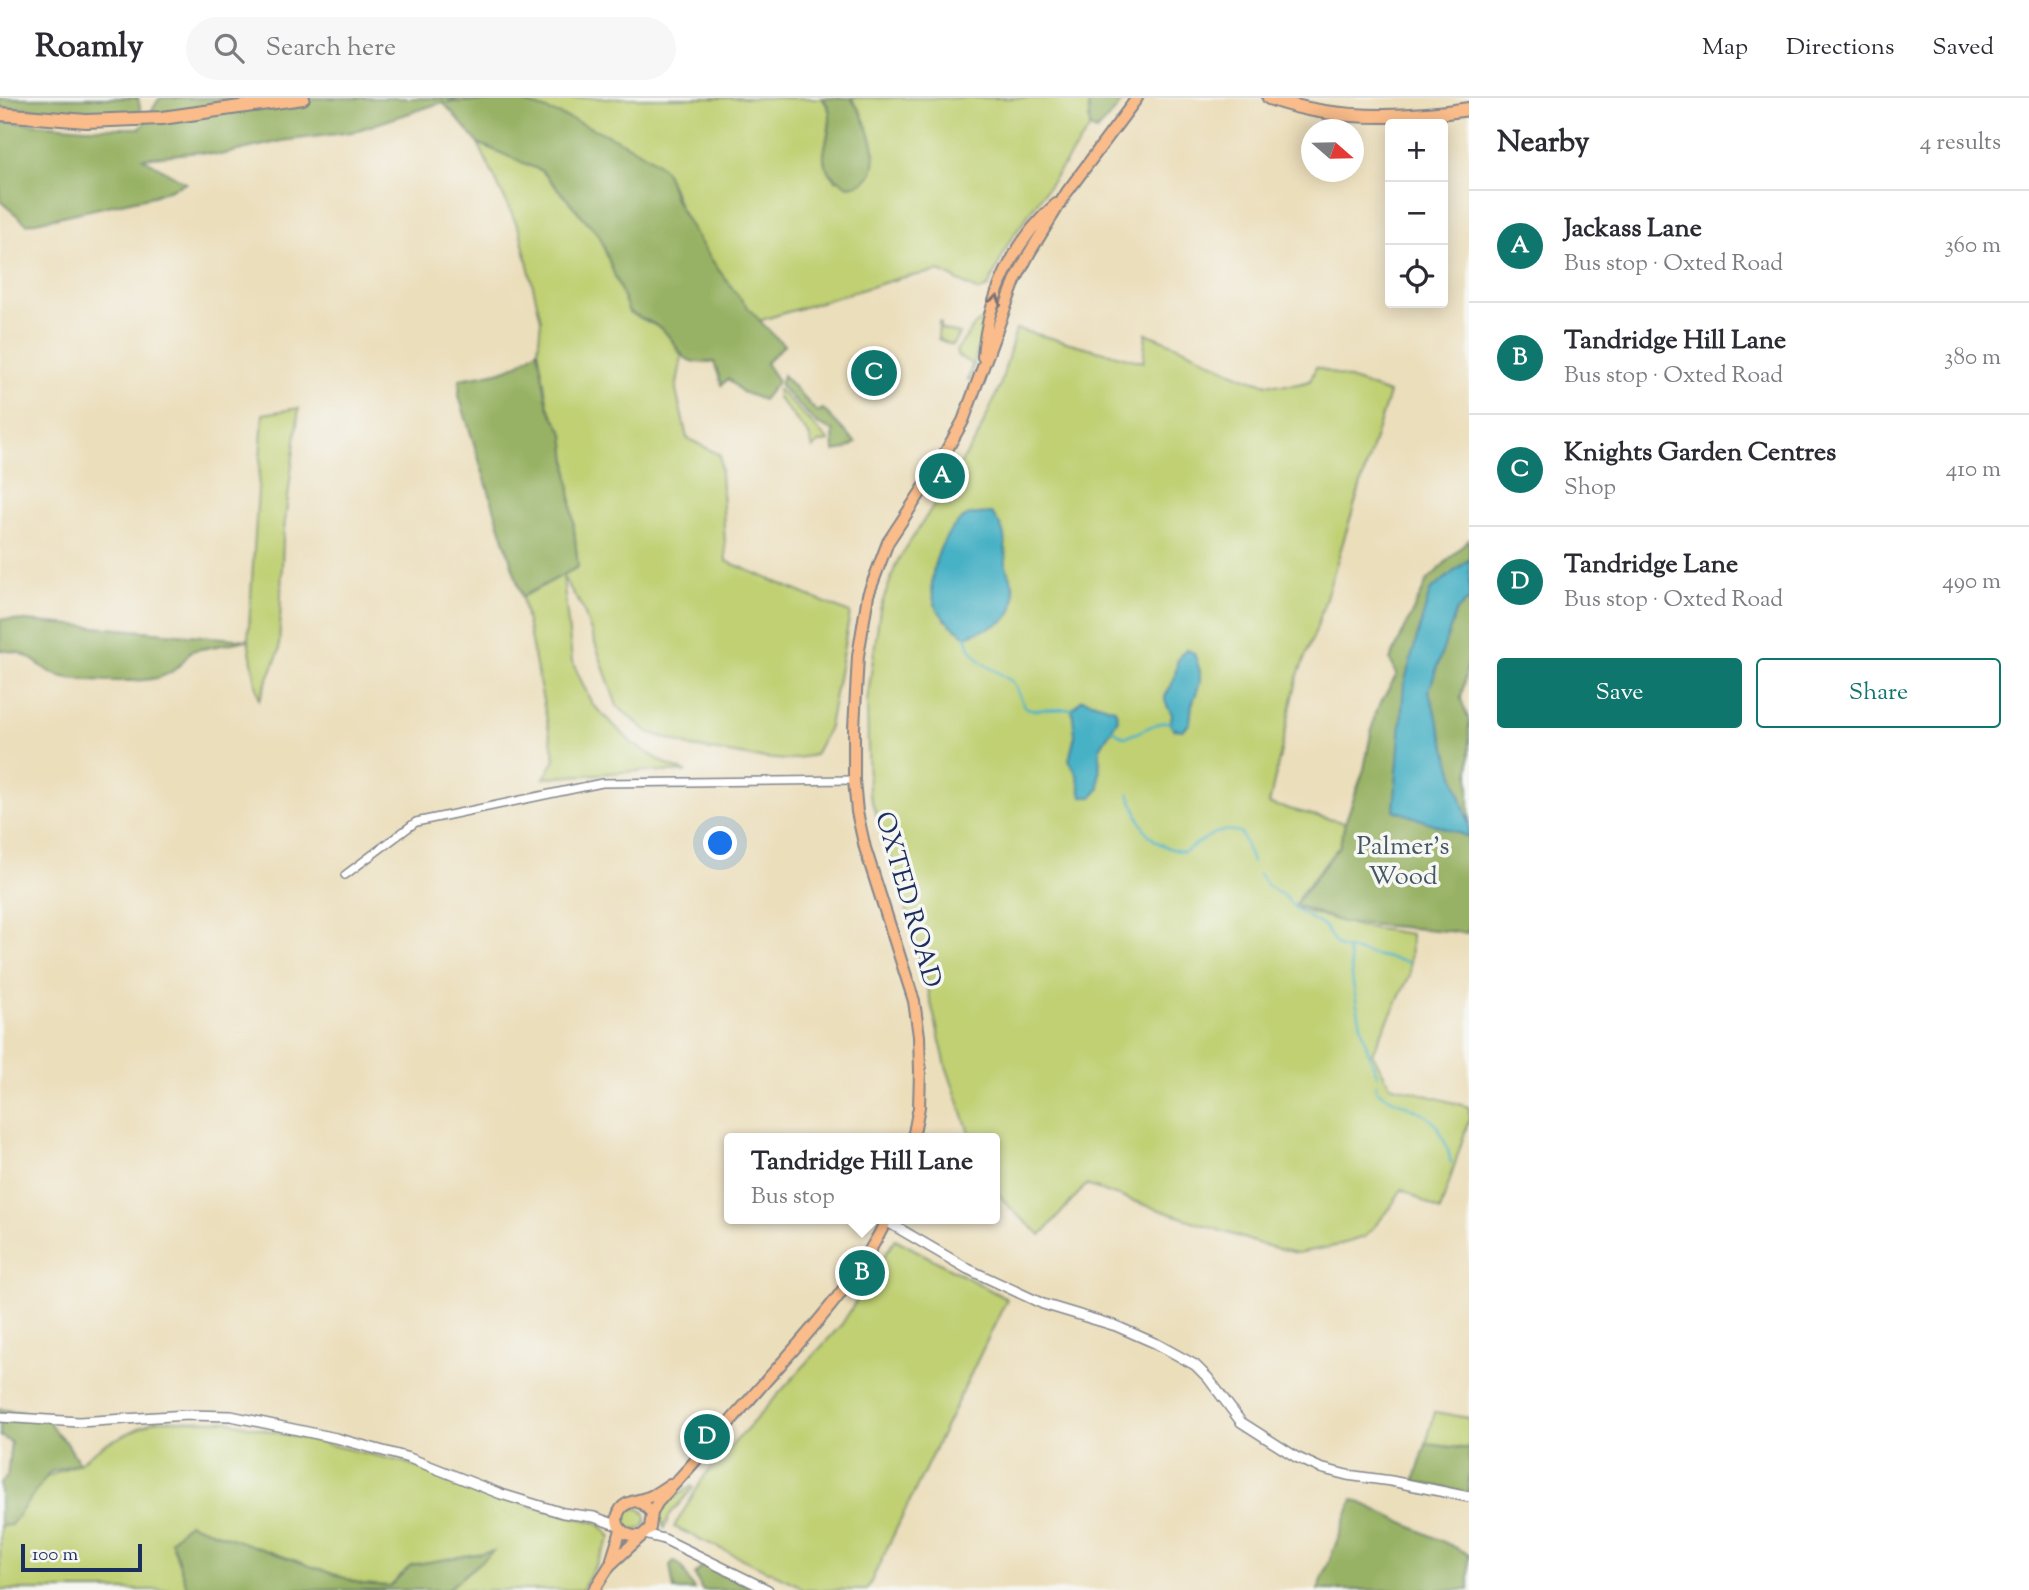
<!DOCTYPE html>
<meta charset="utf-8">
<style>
:root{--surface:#fff;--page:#f7f7f7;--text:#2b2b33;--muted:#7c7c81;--line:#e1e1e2;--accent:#0f766e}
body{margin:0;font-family:"Sorts Mill Goudy",serif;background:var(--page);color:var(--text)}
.controls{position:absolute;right:21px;top:21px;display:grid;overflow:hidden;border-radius:7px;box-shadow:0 4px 18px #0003}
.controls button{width:63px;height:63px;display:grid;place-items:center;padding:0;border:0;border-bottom:2px solid var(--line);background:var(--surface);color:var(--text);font:35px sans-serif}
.compass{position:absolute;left:1301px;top:21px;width:63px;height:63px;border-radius:50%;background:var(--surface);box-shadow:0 4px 18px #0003;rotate:110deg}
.scale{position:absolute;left:21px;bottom:18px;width:121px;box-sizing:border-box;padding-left:7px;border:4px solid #1b2f5e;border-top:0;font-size:19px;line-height:24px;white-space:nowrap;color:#1b2f5e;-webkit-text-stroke:5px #f6f6f2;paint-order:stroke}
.you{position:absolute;left:721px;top:746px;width:24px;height:24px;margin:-18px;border:5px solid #fff;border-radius:50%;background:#1a73e8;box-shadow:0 0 0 10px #1a73e833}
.badge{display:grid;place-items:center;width:46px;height:46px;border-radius:50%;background:var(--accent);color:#fff;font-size:23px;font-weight:700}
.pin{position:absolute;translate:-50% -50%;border:4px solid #fff;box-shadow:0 2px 7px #0006}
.popup{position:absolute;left:724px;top:1035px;width:276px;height:91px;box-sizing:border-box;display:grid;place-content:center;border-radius:7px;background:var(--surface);filter:drop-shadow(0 2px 5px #0005);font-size:23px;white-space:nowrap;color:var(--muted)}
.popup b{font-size:26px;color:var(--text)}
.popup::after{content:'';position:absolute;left:50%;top:100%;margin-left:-14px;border:14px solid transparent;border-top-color:var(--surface)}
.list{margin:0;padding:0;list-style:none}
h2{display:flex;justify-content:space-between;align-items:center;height:91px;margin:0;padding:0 28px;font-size:30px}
h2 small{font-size:23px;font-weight:400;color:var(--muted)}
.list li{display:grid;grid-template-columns:46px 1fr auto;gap:21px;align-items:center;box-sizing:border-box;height:112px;padding:0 28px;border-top:2px solid var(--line)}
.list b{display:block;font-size:26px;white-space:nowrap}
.list p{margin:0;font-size:23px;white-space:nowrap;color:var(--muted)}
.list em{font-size:23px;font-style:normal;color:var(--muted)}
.actions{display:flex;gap:14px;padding:21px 28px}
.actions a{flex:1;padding:16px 0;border:2px solid var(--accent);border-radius:7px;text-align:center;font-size:24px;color:var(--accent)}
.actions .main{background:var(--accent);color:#fff}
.icon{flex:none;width:38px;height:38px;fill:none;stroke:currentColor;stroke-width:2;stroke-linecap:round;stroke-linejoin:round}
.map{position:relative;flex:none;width:1469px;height:1492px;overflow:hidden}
header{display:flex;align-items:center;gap:42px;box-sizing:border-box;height:98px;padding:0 35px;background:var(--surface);border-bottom:2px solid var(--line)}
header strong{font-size:33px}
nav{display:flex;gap:38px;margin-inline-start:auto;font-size:24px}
.search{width:490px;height:63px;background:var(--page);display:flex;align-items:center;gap:18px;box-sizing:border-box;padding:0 24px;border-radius:38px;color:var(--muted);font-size:26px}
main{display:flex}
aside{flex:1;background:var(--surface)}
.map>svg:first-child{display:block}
.green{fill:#c0d073;stroke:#6e8068;stroke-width:2}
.forest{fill:#98b265;stroke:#5a7062;stroke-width:2}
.water{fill:#47b1c5;stroke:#317092;stroke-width:2}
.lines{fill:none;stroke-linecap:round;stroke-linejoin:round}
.stream{stroke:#47b1c5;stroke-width:2.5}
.minor-casing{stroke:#83868c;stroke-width:10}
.tertiary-casing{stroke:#83868c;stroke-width:12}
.primary-casing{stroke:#83868c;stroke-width:14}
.trunk-casing{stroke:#83868c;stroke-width:16}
.minor{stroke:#fff;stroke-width:7}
.tertiary{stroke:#fff;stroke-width:9}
.primary{stroke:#f9bc8a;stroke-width:10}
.trunk{stroke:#f9bc8a;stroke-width:12}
.oneway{stroke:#7f6e72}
.labels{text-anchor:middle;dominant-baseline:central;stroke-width:7;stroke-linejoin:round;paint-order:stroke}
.park-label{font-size:26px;fill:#445763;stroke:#f6f6f2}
.street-label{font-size:26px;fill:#1b2f5e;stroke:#f6f6f2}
</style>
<header>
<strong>Roamly</strong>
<div class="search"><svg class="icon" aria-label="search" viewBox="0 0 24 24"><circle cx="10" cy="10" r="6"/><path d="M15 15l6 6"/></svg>Search here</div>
<nav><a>Map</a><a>Directions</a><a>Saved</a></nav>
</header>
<main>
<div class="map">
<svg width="1469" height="1492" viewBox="0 0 1469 1492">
<rect width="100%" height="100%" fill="#f6f6f2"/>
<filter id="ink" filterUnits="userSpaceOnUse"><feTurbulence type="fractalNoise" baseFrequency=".0143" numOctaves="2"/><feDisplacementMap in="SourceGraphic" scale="14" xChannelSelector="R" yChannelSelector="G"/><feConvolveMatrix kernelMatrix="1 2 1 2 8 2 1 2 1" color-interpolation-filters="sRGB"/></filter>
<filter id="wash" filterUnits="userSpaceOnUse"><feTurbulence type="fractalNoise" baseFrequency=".00686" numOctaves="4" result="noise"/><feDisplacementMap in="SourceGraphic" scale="28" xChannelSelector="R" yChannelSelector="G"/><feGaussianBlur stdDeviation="1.57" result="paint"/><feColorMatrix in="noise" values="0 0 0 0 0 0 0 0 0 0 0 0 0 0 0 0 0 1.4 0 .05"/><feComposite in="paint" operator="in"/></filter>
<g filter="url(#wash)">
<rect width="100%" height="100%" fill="#ebdebb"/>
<path class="green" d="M459 0H822C825 5 830 11 830 16 831 40 814 62 836 83L875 55 861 14 851 0H1088L1090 30 1009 144 988 189 978 193 940 173 900 180 758 223C728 189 704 153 682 114 675 101 672 81 662 70 646 51 545 8 518 4 496 0 466 4 443 4Z
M478 45 542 73 599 137 629 214 664 232 682 258 676 292 687 340 720 357 726 463 850 515 829 629 815 657 786 662 753 659 692 649 648 634 617 608 583 511 563 479 572 563 592 606 633 646 670 668 687 674 637 673 544 680 555 662 522 499 578 469 564 336 548 309 538 252 541 222 520 133Z
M985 220 970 282H968L972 266 958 258 956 253 975 227Z
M939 224 941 225V231L960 236 952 247 938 241Z
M1016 231 1143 264 1146 235C1160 241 1173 246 1187 252 1228 271 1263 298 1310 283L1316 269 1389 295 1316 532 1298 577 1269 706 1345 725 1340 747 1300 797 1295 807 1301 812 1358 828 1411 836 1410 877 1372 955 1390 987 1469 1009V1021L1440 1113 1402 1091 1388 1113 1365 1139 1331 1149 1297 1155 1263 1147 1086 1087 1041 1137C1025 1123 1004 1108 995 1089V1040H971L946 968 923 871 896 775 869 695 867 604 880 511 897 464 977 340 1000 288Z
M777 292 780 293 829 343 818 345 813 351 809 337 778 300Z
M299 310 283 440 279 554 259 602 248 542 263 316Z
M895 1141 1007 1201 867 1492H803L798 1487 674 1429 705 1377 842 1226Z
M1435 1314 1469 1320V1351L1426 1346Z
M156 1322 227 1323 403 1364 527 1407 598 1425 611 1439 582 1492H0V1400L79 1365 105 1346Z
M692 1388 693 1390 671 1415 664 1430 659 1415 669 1403Z
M624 1421a11 11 0 1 1 22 0a11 11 0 1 1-22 0Z"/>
<path class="forest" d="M0 0H138L141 14 111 16 0 9Z
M164 0H459L447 4C469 5 493 1 516 3 541 6 653 53 665 73 671 83 672 97 678 107 708 160 740 206 784 247L766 265 778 283 763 302 742 294 728 281 722 287 714 264C677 267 685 255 665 234 656 225 640 220 629 214L599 137 542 73 478 45 443 4 352 34 282 43 220 57 198 54 143 60 186 85 153 98 27 126 0 103V23L86 30H141L159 1Z
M823 0H851C864 18 888 64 865 83 861 86 853 87 849 88 805 68 833 46 830 15 830 10 825 4 823 0Z
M1088 0H1124L1115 13 1096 33 1090 30Z
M538 252 548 309 564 336 578 469 522 499 459 298 460 281C495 275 510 275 538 252Z
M783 277 817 314 823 311 856 345 846 351 834 353 833 333 817 326 780 288Z
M1469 441V557L1461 601 1469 623V835L1342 824 1295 807 1340 747 1345 725 1364 671 1375 615 1397 576 1390 562 1427 483Z
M0 521H2L248 542 191 553C183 564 176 573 163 578 144 586 79 583 59 578 44 573 35 561 22 556 15 553 7 553 0 552Z
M0 1311 27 1315H46L52 1330 67 1345 79 1365 50 1374 11 1427 0 1428V1385L7 1379 11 1344 0 1338Z
M1426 1346 1469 1351V1395L1414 1384Z
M1353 1401 1469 1456V1492H1318Z
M188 1425 362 1486 390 1488 411 1467 493 1453 447 1492H188L171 1442Z
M674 1463 681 1468 694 1492H674L670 1467Z
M704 1466 756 1492H702L695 1477Z"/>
<path class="water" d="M992 415C1007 434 1005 443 1006 466 1006 473 1011 479 1013 486 1021 528 994 526 966 538 956 531 945 524 938 512 922 486 940 434 965 419 972 415 984 416 992 415Z
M1469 461V501L1456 513 1429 593 1469 727V739L1394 712 1404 586 1430 493Z
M1186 551 1194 555 1200 573V585L1192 607 1190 625 1183 632 1173 631 1170 626 1172 616C1158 595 1168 599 1174 581 1178 568 1174 561 1186 551Z
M1082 601 1115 611 1118 621 1100 650 1099 691 1092 699H1082L1077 677 1069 662 1075 637 1072 611Z"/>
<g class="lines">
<path class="stream" d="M966 538 970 550 981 564 1013 584 1025 609 1034 612 1072 611
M1111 631 1124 639C1141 636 1152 624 1170 624
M1129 695C1142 728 1145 747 1184 754 1202 743 1220 726 1241 735L1252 764
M1259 776 1267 787 1285 799 1298 813 1324 828 1335 845 1341 850 1408 864
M1347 853C1352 864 1351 874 1353 886 1359 918 1364 948 1378 978
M1376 986V992L1380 995C1423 1018 1439 1011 1451 1065"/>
</g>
</g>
<g filter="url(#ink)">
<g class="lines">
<g class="minor-casing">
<path id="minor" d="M345 777 416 724 602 685 854 682"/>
</g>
<g class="tertiary-casing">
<path id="tertiary" d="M886 1123 968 1171 1043 1206 1116 1228 1157 1246 1195 1267 1208 1280 1241 1324 1296 1359 1320 1370 1347 1377 1391 1383 1469 1399
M0 1319 79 1324 187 1317 231 1318 336 1340 409 1360 501 1396 563 1415 594 1419 619 1428
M644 1436 664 1441 768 1492"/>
</g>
<g class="primary-casing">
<path id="primary" d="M983 259C987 203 1013 143 1056 106
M913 1040 919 1009 920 973 919 938 914 903 865 750 857 714 854 682V630L858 558 868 497 888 444 936 371 963 323 1015 183 1030 154 1067 94 1137 0
M652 1415 657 1405C694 1365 729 1325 765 1284 810 1233 857 1183 887 1121
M639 1438C625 1439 611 1427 620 1412 626 1402 641 1403 651 1398 657 1395 664 1390 670 1386
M612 1461 621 1432
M594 1492 610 1467 650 1430 652 1415 643 1406 638 1404"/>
</g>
<g class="trunk-casing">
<path id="trunk" d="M1269 0C1332 23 1404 21 1469 11
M0 16 86 23 162 20 303 0"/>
</g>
<use href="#minor" class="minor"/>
<use href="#tertiary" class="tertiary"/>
<use href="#primary" class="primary"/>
<use href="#trunk" class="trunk"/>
</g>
<defs><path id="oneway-chevron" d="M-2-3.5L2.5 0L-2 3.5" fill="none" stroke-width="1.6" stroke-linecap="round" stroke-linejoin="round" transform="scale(1.75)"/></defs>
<use class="oneway" href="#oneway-chevron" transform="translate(996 202) rotate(-72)"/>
</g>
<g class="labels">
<g class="park-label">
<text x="1403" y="749">Palmer's<tspan x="1403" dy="30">Wood</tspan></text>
</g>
<g class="street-label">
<text transform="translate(907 802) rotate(74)">OXTED ROAD</text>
</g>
</g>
</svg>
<div class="controls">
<button>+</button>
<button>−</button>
<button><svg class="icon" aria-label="locate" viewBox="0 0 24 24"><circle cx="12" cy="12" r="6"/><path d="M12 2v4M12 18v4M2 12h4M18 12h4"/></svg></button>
</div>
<svg class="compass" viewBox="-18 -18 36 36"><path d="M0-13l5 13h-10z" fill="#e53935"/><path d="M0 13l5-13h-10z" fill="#7c7c81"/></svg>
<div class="scale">100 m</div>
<div class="you"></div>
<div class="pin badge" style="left:942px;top:378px">A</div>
<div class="pin badge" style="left:862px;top:1175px">B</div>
<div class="popup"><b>Tandridge Hill Lane</b>Bus stop</div>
<div class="pin badge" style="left:874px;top:275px">C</div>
<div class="pin badge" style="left:707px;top:1339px">D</div>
</div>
<aside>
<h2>Nearby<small>4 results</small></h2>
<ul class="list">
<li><span class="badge">A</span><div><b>Jackass Lane</b><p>Bus stop · Oxted Road</p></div><em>360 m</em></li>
<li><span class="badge">B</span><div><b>Tandridge Hill Lane</b><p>Bus stop · Oxted Road</p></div><em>380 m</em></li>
<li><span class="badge">C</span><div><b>Knights Garden Centres</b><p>Shop</p></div><em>410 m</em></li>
<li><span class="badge">D</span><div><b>Tandridge Lane</b><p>Bus stop · Oxted Road</p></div><em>490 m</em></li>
</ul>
<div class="actions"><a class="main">Save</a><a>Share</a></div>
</aside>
</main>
